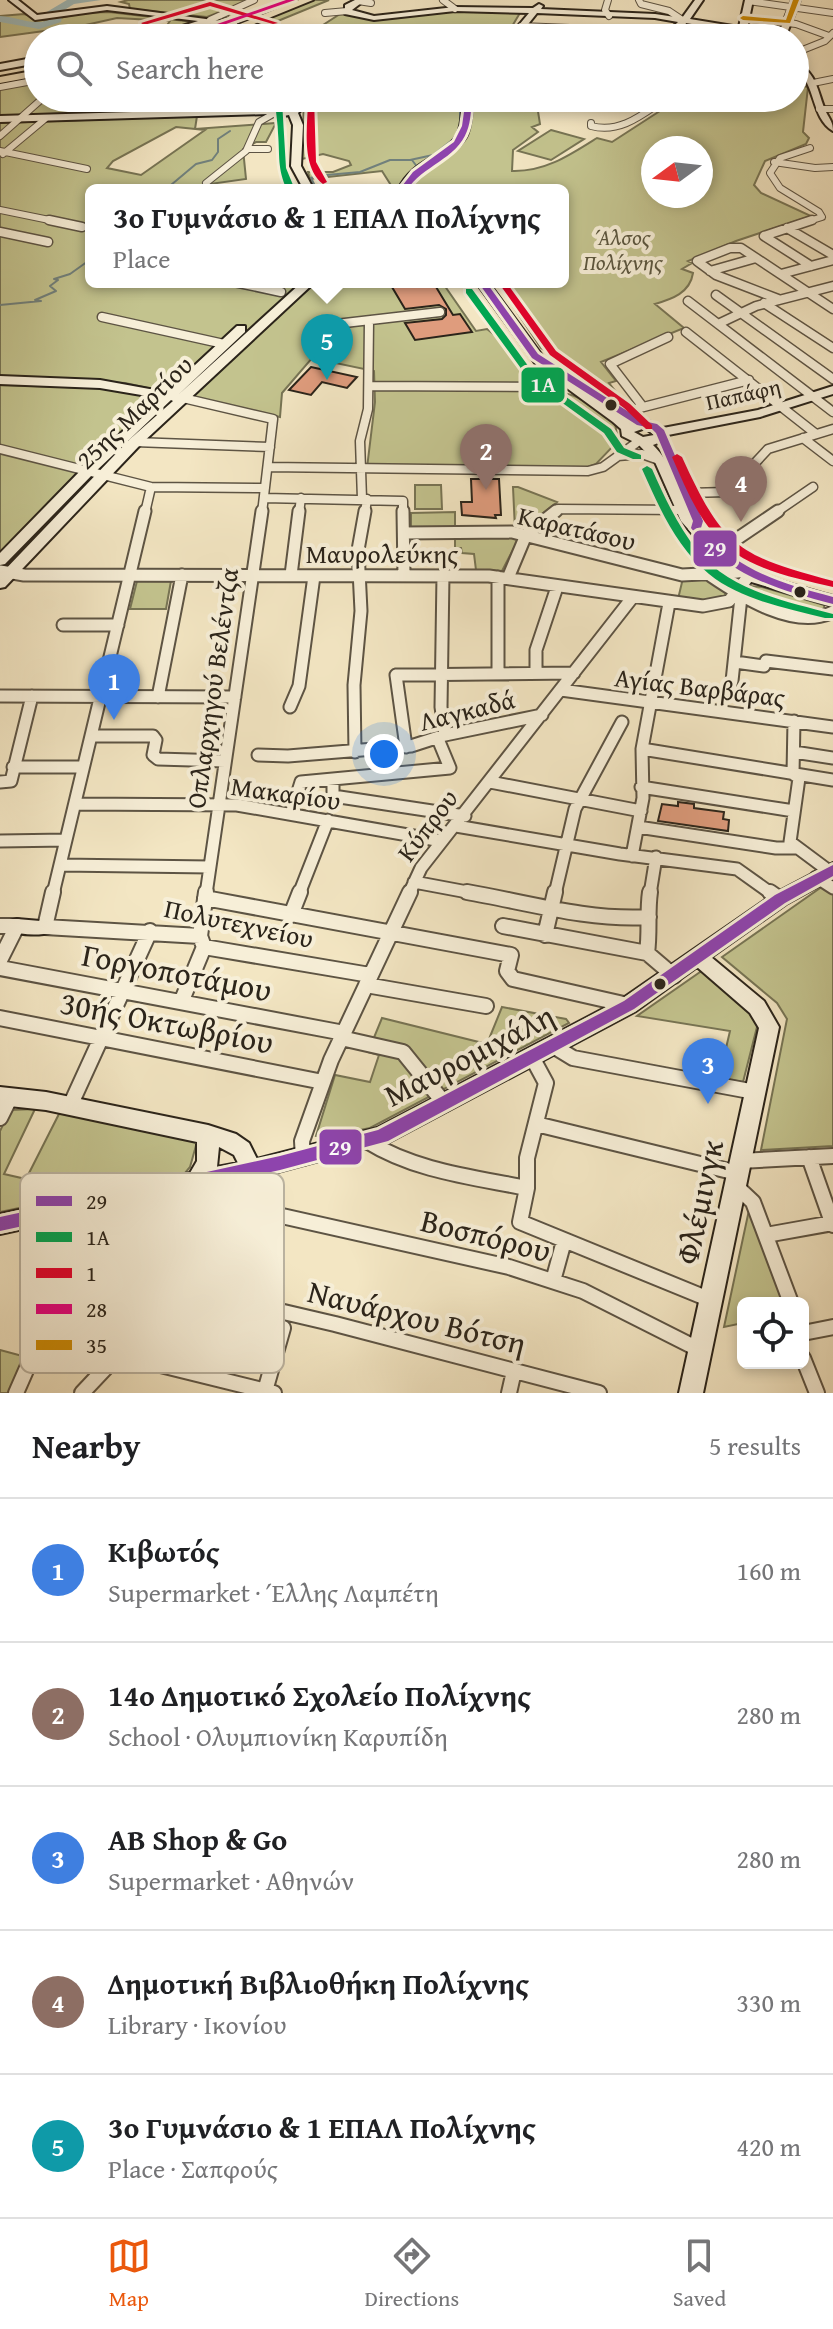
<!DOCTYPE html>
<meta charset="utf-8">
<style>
:root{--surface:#fff;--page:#f2f2f2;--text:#202124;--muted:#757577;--line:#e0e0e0;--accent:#ea580c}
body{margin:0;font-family:"Gentium Book Plus",serif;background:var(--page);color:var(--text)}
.controls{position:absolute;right:24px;bottom:24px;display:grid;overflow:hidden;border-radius:12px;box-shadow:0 4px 12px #0003}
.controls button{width:72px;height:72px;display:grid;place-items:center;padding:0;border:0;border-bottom:2px solid var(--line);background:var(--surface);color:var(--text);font:40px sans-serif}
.compass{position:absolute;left:641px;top:136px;width:72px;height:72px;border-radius:50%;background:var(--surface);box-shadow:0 4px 12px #0003;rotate:255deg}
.you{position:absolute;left:384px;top:754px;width:28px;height:28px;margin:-20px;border:6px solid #fff;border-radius:50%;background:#1a73e8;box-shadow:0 0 0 12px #1a73e833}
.badge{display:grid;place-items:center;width:52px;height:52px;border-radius:50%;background:var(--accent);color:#fff;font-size:26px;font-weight:700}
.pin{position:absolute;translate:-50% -66px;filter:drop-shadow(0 2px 4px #0008)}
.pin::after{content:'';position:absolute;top:42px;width:28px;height:24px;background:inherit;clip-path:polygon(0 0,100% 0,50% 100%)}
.popup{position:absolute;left:85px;top:184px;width:484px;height:104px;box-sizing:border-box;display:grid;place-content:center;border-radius:12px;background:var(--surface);filter:drop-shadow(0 2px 6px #0005);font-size:26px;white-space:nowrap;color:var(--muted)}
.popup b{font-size:30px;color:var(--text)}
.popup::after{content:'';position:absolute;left:50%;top:100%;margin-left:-16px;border:16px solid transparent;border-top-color:var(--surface)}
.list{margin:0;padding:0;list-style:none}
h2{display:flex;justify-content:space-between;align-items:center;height:104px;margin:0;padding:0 32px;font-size:34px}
h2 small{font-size:26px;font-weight:400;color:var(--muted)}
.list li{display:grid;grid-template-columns:52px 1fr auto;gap:24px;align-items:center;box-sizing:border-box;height:144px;padding:0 32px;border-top:2px solid var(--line)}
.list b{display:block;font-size:30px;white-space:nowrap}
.list p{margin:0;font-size:26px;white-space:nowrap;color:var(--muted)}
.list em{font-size:26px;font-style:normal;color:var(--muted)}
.icon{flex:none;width:44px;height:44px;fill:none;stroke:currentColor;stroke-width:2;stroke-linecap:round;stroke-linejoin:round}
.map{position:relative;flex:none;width:833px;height:1393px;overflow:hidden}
.search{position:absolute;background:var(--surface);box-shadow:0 4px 12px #0003;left:24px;right:24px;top:24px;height:88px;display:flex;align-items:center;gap:20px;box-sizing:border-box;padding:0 28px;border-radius:44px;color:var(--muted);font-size:30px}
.sheet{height:824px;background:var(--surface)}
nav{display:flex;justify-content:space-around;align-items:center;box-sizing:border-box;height:112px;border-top:2px solid var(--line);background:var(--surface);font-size:22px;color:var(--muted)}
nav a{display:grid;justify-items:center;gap:4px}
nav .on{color:var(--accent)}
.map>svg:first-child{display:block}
.green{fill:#c3c38e;stroke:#777454;stroke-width:2;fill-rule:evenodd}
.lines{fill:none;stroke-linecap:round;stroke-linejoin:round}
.stream{stroke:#71807c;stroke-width:2}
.river{fill:#a0bdbe;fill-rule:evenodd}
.building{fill:#df9c7d;stroke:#2b241a;stroke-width:2}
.secondary-tunnel{stroke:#cbbfa1;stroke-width:9;stroke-dasharray:9 5;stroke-linecap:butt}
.street-far3-casing{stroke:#5d5444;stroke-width:8}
.street-far2-casing{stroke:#5d5444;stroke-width:11}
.street-far1-casing{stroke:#5d5444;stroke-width:15}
.street-casing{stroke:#5d5444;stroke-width:18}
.secondary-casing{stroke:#2b241a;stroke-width:4}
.highway-casing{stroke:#2b241a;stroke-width:4}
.street-far3{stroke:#f7efd8;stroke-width:6}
.street-far2{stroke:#f7efd8;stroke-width:8}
.street-far1{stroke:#f7efd8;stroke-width:11}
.street{stroke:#f7efd8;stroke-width:14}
.secondary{fill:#f7efd8;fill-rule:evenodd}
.highway{fill:#f3e6c3;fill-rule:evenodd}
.highway-bridge-casing{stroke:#2b241a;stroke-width:14;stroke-linecap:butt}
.highway-bridge{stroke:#f3e6c3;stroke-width:12}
.bus-1-casing{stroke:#f7efd8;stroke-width:6}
.bus-2-casing{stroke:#f7efd8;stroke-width:6}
.bus-3-casing{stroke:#f7efd8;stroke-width:6}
.bus-4-casing{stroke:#f7efd8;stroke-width:6}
.bus-5-casing{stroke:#f7efd8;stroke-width:6}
.bus-1{fill:#8e44ad;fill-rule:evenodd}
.bus-2{fill:#00a651;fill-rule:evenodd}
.bus-3{fill:#e4002b;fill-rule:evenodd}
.bus-4{fill:#e5007d;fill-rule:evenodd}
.bus-5{fill:#ce8c05;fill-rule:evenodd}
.bus-dot{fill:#2b241a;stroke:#f7efd8;stroke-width:3}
.labels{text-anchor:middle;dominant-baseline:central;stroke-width:8;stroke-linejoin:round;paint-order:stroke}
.far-park-label{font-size:22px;font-style:italic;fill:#59543d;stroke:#f7efd8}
.far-street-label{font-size:22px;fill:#2b241a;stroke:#f7efd8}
.street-label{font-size:26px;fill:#2b241a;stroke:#f7efd8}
.near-street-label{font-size:32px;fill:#2b241a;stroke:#f7efd8}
.key{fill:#f7efd8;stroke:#bab29f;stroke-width:2}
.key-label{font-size:22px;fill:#2b241a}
.line-badge{stroke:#f7efd8;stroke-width:3}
.badge-label{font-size:22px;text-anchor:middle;font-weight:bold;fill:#fff}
</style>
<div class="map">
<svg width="833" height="1393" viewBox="0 0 833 1393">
<rect width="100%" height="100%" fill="#f3e6c3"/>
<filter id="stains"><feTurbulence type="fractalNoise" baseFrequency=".0025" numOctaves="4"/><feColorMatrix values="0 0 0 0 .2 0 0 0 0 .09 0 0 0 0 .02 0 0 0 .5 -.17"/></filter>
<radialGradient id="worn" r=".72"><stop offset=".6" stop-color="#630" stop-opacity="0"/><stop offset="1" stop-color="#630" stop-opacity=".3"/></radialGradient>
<path class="green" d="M128 0H251L207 17 130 9 129 4 121 2Z
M313 0H329L268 25 309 34 340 14 381 18 409 13 475 10 520 13 505 38H280L245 27Z
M109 12 194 22 166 32 163 31 170 21 117 18 81 26 0 37V16L24 14 46 21 82 13Z
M38 81V98H254L255 101 245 108 0 117V88Z
M795 85 808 87 803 132 809 138 806 144 765 161 754 185 761 193 811 216 736 241 688 261 692 263 682 269 693 273C690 293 672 299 655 304L684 328 601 362 616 381 609 383 628 407 592 387 597 383 541 348 497 282H563V190H394L382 171 310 179 308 172H333L351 165 349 161 323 154 302 159 304 98H546L537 105 540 124 532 127 538 132 513 150 512 171C545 172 570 155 597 138L612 142 680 98H795ZM653 148H701V196H653Z
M197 116 195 129 276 123 266 142H256L243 149 246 179 210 184 213 190H91V282H442L476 331 487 329 501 340 534 390C576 391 582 398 615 423L618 441 596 464 585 468H367L375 402 374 371 312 358 282 393 280 417 125 383 0 377V123ZM176 127 205 130 141 175 107 168 113 161Z
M551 130 584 139 551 160 518 151Z
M0 385 98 388 161 398 0 555Z
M415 485H441L442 509H415Z
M513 487H518L557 502 521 531 515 530Z
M455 512V527L411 530V513Z
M455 535H517L519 538 502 571 476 570 474 554 462 553 461 548H455Z
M683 578 712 580 728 591 719 602 678 599Z
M137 581H171L166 609H130Z
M749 586 762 587 824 605 825 612 803 614 805 609 761 596 754 597 743 591Z
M823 886 833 893V1146L761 1150 787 1019 777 1003 722 957Z
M703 970 748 1008 758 1023 743 1082 719 1078 730 1031 637 1016Z
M502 1007 566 1019 569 1023 370 1128 325 1137 316 1136 335 1075 370 1082 379 1055 368 1052 382 1018 487 1044Z
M35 1109 4 1174 26 1179 60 1112 197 1142 190 1167 185 1173 0 1212V1131L10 1110Z
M749 1210H752L786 1303H743V1323L724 1327Z
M0 1350 26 1357 11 1393H0Z"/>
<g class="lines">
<path class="stream" d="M460 102V130
M306 105 325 98
M410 160 433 155 456 137
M315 186 311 178 316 176 360 172 390 160H412L418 168
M165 190 196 164 212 160 218 152V139L230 131
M0 305 41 301 35 300 56 291 50 286 58 280 54 279 70 274 91 259"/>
<path class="river" d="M67 0H101L74 4 58 14 62 17 61 22 39 29 0 22V16C19 17 33 27 51 19L45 17V13Z"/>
</g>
<path class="building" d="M433 282 453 315 460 314 472 332 415 340 405 323 442 319 446 315V309L439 305 405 309 392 287Z
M311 367 357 377 347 388 322 382 311 395 289 390Z
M471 479H499L501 515H495L496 518 462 515 461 502H472Z
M678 802 694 804V808L724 812 723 819 729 820 728 831 658 821 662 804 678 806Z"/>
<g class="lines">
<path class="secondary-tunnel" d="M217 21 248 31"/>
<g class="street-far3-casing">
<path id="street-far3" d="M443 0 455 9
M608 0 605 10 609 16
M639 0 641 4 669 11 684 21
M358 1 371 3
M748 1 833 13
M325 13 347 11
M743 18 796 24 829 36
M210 20 254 0
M521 26 619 30
M215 38 231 34 246 36
M795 53 825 41 833 33
M813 83 833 79
M0 87 38 80
M819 109H833
M591 123V126C621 134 643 114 667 98
M0 136 43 98
M248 149H268
M0 151 87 169
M3 154 45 119
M774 162 815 168 833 167
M206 183 246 151 259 122 273 114
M0 210 59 222
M806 222 822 217 819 212 780 188 770 173 780 158 810 148"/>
</g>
<g class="street-far2-casing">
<path id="street-far2" d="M49 220 82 227
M787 228 833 255
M0 232 48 242
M764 236 812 220
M764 236 811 266
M710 271 756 258
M781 274 833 260
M234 282 281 292
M716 295 833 379
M778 299 716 275 697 261 730 248H741L833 309
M688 301 833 412
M764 303 833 348
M102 317 224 344
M336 324 440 312
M718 324 756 306 833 286
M686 332 816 434
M369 386 550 387
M183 398 273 419 262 513
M643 407 610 364 668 337
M624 412 749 380
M803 438 833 461
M135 442 270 447
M0 449 151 487 265 488
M618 456 642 454 659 460
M268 467 588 471 603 467 639 441
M686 493 728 492 768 449 833 429
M264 498 403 501V513
M362 499 360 441 368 409 369 321
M145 513 151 487
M299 513 301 498
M365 513 367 499
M554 513 558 509 683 510
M775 513 813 487"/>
</g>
<g class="street-far1-casing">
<path id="street-far1" d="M403 511 404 575
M404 533 512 532 682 575 739 572
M716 553 778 511
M0 571 24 575 489 576 703 606 729 601 748 577
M291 575 299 511
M443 575 441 707 445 735
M711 576C742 597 795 631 833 612
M498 577V673
M508 578 526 535 556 511
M63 625H118
M735 662 764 666 766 661 833 669
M536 673V650L557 587
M732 681 741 597
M561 690 833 727
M0 696 235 697
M158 697 182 575
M290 707 299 686 314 576
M794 721 793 774 799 778 790 842 829 871
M91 736H153L156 740 153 755 158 759 225 761
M406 747 396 675 574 673
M642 749 833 780
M355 752 354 685 361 611 358 550 365 511
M794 752 833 758
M258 755 288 756 411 746 445 735 542 715
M13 767H83
M333 779V796L465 816
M0 782 11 781 32 696
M490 782 641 811
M641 787 794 811
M75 804 237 805 442 841
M291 814 301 782 450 768 438 739
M456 826 620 854 737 869 772 894
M638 827 776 848H794
M0 841 66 840
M632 856 643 798 642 749 669 603
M61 865 210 867
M816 877 833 888
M414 882 478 894
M53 894 145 511
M206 894 262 511
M299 894 328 820
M409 894 421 868 632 598
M555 894 575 809 622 722
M650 894 656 857"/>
</g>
<g class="street-casing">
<path id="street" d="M53 892 45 927 200 936
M206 892 200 936 204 947 370 975
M467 892C525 902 589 921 649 917
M650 892C647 912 650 932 647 953L674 976
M770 892 780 899
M205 898 511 955 507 971 513 979 628 1005
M291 915 300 892
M0 926H17L0 960
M503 926 647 953
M545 935 555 892
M0 968 344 1033
M366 985 486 1006
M182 1000 204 947
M0 1018 323 1082
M341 1038 403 1052 445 1104
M555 1047 573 1058 755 1092
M533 1059 546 1083 527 1158V1188L520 1222 711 1300
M70 1106 150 931
M0 1118 11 1096
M536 1124 737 1173
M367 1141C415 1171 472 1177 527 1188
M809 1157 833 1225
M303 1158 302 1141 331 1060 410 892
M740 1161 833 1156
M736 1186 753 1202 791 1303
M246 1208 509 1267 583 1291 700 1350
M766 1235 833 1223
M87 1245 181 1288 335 1324 599 1393
M553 1281 564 1241
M803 1333 833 1327
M116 1354 274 1393
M803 1358 817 1393
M265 1391 283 1328
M16 1393 56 1302 110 1199
M82 1393 181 1288 246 1208 254 1193 252 1170
M509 1393 514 1371"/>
</g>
<g class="secondary-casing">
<path id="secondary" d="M9 0H18L37 15 107 6 221 21 158 38H145L198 21 107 10 35 20Z
M355 0H365L352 10 374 16 455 7 533 8 539 4 543 6 541 9 655 14 682 18 695 0H703L690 19 739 27 745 0H753L745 38H737L738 32 686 23 670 38H661L678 22 655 18 537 13 517 38H508L529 13 455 11 374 20 345 14V5Z
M792 0H800L785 38H777Z
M248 28 273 36 274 38H261L245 33 244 31Z
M38 57V63L0 70V64Z
M795 62C818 73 817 92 826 112 830 120 833 122 833 131 810 117 817 84 795 69Z
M290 98H300L302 109 298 113 303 125 301 166 314 190H304L291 166 293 125 289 115 277 117 268 114 0 122V116L261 108 274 100 291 101ZM279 105 292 107V108L278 111 272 109Z
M464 98H474C471 110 472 126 466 137 451 161 420 164 408 190H398C412 159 444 158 457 135 463 124 461 110 464 98Z
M302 282H315L140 445 5 587 0 588V575L130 439 173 401 171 400 94 473 5 564 0 565V553L84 467 159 398 100 388 0 384V376L100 380 166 392 237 326H245V332L178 395Z
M476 282H488L546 361 631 424 647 420 663 428 758 410 833 386V394L760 417 668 435 666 440 653 445C676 468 678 495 695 520 730 572 777 580 833 596V606L748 581 720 565 681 521 655 462 638 444 622 436 621 429 613 422 538 367ZM645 428 654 435 643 437 634 432Z
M833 863V878L786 904 711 957 764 1001 779 1027 703 1393H679L759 1028 750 1013 697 967 636 1011 389 1142 252 1179 0 1234V1214L190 1173 197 1161V1142L46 1110 0 1105V1087L46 1092 208 1125 236 1134 249 1143 257 1159 377 1128 622 999 774 894ZM219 1147 234 1155 238 1163 217 1167Z
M17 919 52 922 54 927 52 932C40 936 22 935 10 931L8 926 10 921Z"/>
</g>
<g class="highway-casing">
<path id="highway" d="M299 0H313L244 28 235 26Z
M224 22 229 25 228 27 191 38H175Z
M38 70V76L0 83V77Z"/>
</g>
<use href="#street-far3" class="street-far3"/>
<use href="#street-far2" class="street-far2"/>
<use href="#street-far1" class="street-far1"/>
<use href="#street" class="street"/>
<use href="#secondary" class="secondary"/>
<use href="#highway" class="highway"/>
<g class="highway-bridge-casing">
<path id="highway-bridge" d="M224 25 231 23"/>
</g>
<use href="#highway-bridge" class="highway-bridge"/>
<g class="bus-1-casing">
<path id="bus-1" d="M466 98H472C471 109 471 121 467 131 457 159 422 166 407 190H399L413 172 454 142 462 126Z
M478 282H486L538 354 643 421 657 424 664 430 703 521 701 528C739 571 779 583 833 597V604C776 589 729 576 691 528L693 521 656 433 651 428 637 425 532 358Z
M833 865V876L785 903 634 1009 388 1141 280 1170 0 1231V1217L280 1156 378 1130 624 1001 775 895Z"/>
</g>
<g class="bus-2-casing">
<path id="bus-2" d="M279 99 282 101 286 168 295 190H287C277 168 280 156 278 133 278 122 275 112 276 101Z
M466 289H472L534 374 611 429 624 448 641 455V459H633L617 452 604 433 528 378 466 293Z
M647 466 652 469C665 498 678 527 698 551 730 591 786 601 833 614V618H825C786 608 741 600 709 574 676 547 659 507 642 469Z"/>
</g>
<g class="bus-3-casing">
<path id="bus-3" d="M210 2 278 23 273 24 210 6 144 25 141 23Z
M308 98H314L316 162 327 182 323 184C300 166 308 125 308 98Z
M498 282H506L556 351 630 404 652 425V429H646L624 408 550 355Z
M677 454 682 457C723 547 738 556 833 581V587C792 577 743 569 714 534 695 512 684 484 672 457Z"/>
</g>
<g class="bus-4-casing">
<path id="bus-4" d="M286 0H295L186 38H177Z"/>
</g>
<g class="bus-5-casing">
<path id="bus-5" d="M793 0H799L790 23 743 20 740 18 743 16 786 20Z"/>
</g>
<use href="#bus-1" class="bus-1"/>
<use href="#bus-2" class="bus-2"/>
<use href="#bus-3" class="bus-3"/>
<use href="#bus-4" class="bus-4"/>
<use href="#bus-5" class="bus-5"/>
</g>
<g class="bus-dot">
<circle cx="611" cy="405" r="7"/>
<circle cx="800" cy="592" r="7"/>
<circle cx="660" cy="984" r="7"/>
</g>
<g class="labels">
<g class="far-park-label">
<text x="623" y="237">Άλσος<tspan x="623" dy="25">Πολίχνης</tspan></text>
</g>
<g class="far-street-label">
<text transform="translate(743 394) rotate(-13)">Παπάφη</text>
</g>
<g class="street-label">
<text transform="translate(134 412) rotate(-44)">25ης Μαρτίου</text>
<text transform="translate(577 528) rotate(13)">Καρατάσου</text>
<text x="382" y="553">Μαυρολεύκης</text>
<text transform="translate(700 687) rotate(7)">Αγίας Βαρβάρας</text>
<text transform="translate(212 688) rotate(-82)">Οπλαρχηγού Βελέντζα</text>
<text transform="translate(467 710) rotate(-14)">Λαγκαδά</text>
<text transform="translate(286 793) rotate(8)">Μακαρίου</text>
<text transform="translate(427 825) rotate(-53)">Κύπρου</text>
<text transform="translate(239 923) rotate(12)">Πολυτεχνείου</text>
</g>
<g class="near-street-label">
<text transform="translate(177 972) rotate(11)">Γοργοποτάμου</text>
<text transform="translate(167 1022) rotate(11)">30ής Οκτωβρίου</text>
<text transform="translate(469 1055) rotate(-27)">Μαυρομιχάλη</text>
<text transform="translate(699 1202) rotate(-78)">Φλέμινγκ</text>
<text transform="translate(486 1235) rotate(14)">Βοσπόρου</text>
<text transform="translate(417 1317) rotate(14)">Ναυάρχου Βότση</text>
</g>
</g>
<rect x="20" y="1173" width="264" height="200" rx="12" class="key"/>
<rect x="36" y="1196" width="36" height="10" fill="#8e44ad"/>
<rect x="36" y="1232" width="36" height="10" fill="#00a651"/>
<rect x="36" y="1268" width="36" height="10" fill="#e4002b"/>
<rect x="36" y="1304" width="36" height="10" fill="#e5007d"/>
<rect x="36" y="1340" width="36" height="10" fill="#ce8c05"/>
<g class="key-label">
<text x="86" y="1209">29</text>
<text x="86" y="1245">1Α</text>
<text x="86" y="1281">1</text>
<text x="86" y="1317">28</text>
<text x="86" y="1353">35</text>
</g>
<g class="line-badge">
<rect x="520" y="366" width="46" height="38" rx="8" fill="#00a651"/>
<rect x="692" y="529" width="46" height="39" rx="8" fill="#8e44ad"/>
<rect x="318" y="1128" width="45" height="38" rx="8" fill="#8e44ad"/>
</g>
<g class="badge-label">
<text x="543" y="392">1Α</text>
<text x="715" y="556">29</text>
<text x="340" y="1155">29</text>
</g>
<rect width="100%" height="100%" filter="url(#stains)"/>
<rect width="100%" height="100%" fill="url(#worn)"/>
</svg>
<div class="controls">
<button><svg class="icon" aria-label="locate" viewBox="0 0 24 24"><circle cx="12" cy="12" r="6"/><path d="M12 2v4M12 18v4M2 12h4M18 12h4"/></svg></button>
</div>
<svg class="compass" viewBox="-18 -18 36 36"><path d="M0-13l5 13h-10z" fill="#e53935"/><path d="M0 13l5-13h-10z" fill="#757577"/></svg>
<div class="you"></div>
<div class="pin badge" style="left:114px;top:720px;background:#3f7fe0">1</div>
<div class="pin badge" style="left:486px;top:490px;background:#8d6e63">2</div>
<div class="pin badge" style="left:708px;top:1104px;background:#3f7fe0">3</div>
<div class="pin badge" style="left:741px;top:522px;background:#8d6e63">4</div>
<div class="pin badge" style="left:327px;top:380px;background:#0f9aa8">5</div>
<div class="popup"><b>3ο Γυμνάσιο &amp; 1 ΕΠΑΛ Πολίχνης</b>Place</div>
<div class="search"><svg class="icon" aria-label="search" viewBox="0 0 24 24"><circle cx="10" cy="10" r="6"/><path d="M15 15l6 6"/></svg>Search here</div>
</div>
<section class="sheet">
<h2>Nearby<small>5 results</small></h2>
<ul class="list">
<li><span class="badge" style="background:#3f7fe0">1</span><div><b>Κιβωτός</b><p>Supermarket · Έλλης Λαμπέτη</p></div><em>160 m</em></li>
<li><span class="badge" style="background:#8d6e63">2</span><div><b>14ο Δημοτικό Σχολείο Πολίχνης</b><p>School · Ολυμπιονίκη Καρυπίδη</p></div><em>280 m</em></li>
<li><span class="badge" style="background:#3f7fe0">3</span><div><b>ΑΒ Shop &amp; Go</b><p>Supermarket · Αθηνών</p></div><em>280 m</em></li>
<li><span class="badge" style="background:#8d6e63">4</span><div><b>Δημοτική Βιβλιοθήκη Πολίχνης</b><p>Library · Ικονίου</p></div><em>330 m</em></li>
<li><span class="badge" style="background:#0f9aa8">5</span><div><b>3ο Γυμνάσιο &amp; 1 ΕΠΑΛ Πολίχνης</b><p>Place · Σαπφούς</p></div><em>420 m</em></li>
</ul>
</section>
<nav>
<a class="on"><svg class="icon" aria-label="map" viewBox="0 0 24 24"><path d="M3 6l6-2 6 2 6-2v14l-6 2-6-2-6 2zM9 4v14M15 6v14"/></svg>Map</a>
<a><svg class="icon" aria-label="directions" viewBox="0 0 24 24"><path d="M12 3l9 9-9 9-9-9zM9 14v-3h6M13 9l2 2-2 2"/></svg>Directions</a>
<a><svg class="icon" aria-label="saved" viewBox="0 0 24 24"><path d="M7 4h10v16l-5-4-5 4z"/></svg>Saved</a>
</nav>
